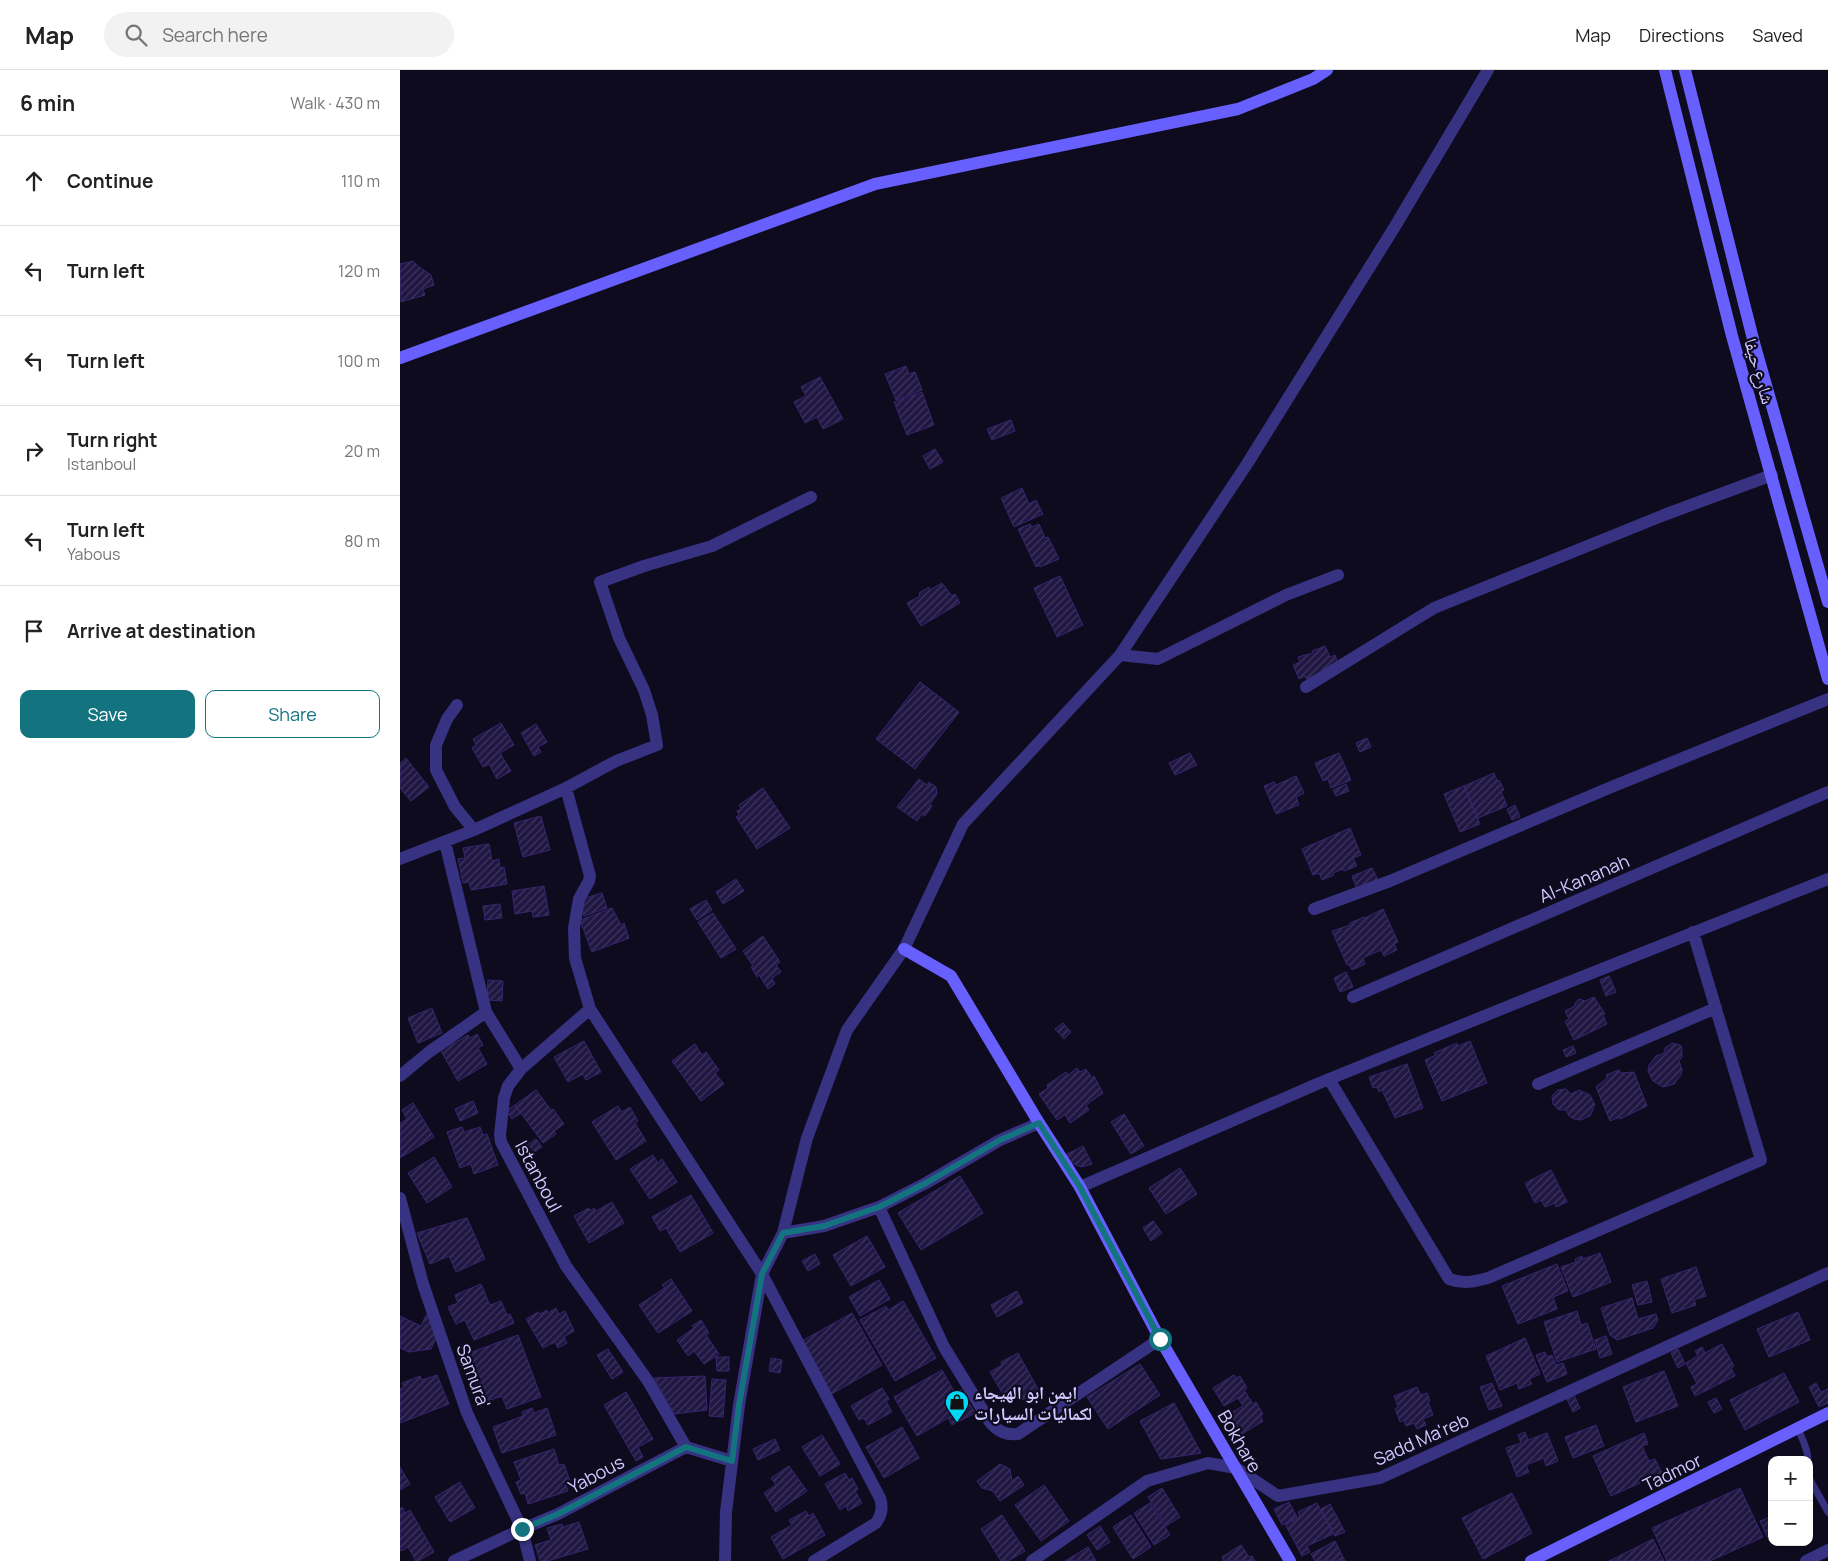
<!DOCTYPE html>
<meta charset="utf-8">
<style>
:root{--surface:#fff;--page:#f2f2f2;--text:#222;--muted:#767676;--line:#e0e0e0;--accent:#137480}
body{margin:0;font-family:Manrope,"Noto Naskh Arabic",sans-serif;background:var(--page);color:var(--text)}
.controls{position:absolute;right:15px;bottom:15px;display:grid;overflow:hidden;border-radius:10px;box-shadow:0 2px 8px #0003}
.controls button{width:45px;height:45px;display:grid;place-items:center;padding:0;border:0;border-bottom:1px solid var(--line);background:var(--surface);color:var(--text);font:25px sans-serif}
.stop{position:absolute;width:15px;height:15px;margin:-11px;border:4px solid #137480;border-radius:50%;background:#fff}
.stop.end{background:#137480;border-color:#fff;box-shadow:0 1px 5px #0008}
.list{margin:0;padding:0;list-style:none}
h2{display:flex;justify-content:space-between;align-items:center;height:65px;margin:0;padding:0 20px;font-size:21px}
h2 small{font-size:16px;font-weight:400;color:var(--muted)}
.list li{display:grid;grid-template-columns:32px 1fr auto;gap:15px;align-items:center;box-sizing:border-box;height:90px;padding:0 20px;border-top:1px solid var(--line)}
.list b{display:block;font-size:19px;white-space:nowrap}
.list p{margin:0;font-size:16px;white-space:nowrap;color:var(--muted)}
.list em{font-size:16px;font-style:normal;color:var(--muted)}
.actions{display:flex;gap:10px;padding:15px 20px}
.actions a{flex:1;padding:11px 0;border:1px solid var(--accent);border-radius:10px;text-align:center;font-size:18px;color:var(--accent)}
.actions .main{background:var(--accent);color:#fff}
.icon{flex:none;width:28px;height:28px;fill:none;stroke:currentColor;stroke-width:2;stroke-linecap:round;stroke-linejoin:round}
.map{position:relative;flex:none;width:1428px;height:1491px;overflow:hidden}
header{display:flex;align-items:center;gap:30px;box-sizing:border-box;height:70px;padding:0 25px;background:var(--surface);border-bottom:1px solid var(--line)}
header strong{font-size:24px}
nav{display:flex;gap:28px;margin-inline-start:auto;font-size:18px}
.search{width:350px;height:45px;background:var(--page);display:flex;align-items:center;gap:12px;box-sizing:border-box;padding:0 18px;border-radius:28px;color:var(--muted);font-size:19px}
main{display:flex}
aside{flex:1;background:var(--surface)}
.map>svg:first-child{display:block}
.building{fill:url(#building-hatch);stroke:#36266f}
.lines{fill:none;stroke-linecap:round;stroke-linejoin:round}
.lane{stroke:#373282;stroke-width:7}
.street{stroke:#373282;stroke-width:12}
.secondary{stroke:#6760ff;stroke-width:12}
.route{stroke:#137480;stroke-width:6}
.labels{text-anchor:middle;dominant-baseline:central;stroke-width:4.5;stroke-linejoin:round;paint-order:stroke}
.street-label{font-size:18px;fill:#d0c9ff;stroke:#0f0b1f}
.poi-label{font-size:18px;font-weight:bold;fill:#d0c9ff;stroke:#0f0b1f;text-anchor:start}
</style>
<header>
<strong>Map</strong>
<div class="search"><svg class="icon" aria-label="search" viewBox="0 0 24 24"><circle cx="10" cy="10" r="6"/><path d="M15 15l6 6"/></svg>Search here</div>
<nav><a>Map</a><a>Directions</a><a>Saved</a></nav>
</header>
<main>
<aside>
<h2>6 min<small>Walk · 430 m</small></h2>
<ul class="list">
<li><svg class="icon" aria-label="ahead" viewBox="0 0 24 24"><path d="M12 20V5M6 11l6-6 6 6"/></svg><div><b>Continue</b></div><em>110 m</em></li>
<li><svg class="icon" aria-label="left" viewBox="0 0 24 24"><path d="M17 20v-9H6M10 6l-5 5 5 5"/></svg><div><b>Turn left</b></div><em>120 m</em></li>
<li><svg class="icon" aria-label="left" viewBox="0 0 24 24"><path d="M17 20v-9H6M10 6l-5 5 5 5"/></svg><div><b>Turn left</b></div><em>100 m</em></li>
<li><svg class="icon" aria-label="right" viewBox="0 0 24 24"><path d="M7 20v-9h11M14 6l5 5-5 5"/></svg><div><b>Turn right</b><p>Istanboul</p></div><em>20 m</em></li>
<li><svg class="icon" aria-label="left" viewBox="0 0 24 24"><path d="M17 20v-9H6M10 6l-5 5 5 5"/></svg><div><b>Turn left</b><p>Yabous</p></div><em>80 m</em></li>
<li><svg class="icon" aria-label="arrive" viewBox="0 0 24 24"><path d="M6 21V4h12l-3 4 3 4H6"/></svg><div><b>Arrive at destination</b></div></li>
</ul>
<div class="actions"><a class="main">Save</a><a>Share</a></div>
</aside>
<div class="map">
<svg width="1428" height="1491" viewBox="0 0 1428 1491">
<defs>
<pattern id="building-hatch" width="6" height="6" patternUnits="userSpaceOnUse" patternTransform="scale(1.25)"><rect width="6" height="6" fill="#1f1642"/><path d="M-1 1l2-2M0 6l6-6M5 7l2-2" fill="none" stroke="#3e375e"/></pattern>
</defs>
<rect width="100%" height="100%" fill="#0f0b1f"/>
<path class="building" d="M13 191 18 196 31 205 34 215 23 219 25 225 1 232 0 194Z
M506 296 509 304 515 302 522 320 496 330 485 304Z
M420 307 443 349 423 359 417 347 405 353 394 332 406 326 401 317Z
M522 322 534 355 507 365 494 332Z
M611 350 615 361 592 370 587 359Z
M535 379 543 392 530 399 523 386Z
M622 418 629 434 636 430 643 444 614 457 601 428Z
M630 454 632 457 639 454 645 468 648 467 659 489 640 497 639 495 636 497 618 459Z
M660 506 683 555 657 567 634 518Z
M542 513 552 526 555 524 560 533 521 556 507 533 520 526 519 523 529 517 530 520Z
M925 576 930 587 935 585 938 593 926 601 906 609 905 606 899 609 893 595 900 592 898 587 913 583 912 581Z
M520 612 559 642 515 699 476 669Z
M101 653 114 675 100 683 111 701 97 709 89 694 83 697 72 678 76 675 73 669Z
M136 654 147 672 138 677 141 682 134 686 121 663Z
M967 668 971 677 960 682 956 673Z
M790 683 797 695 775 705 769 693Z
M939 683 951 710 931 718 928 709 923 711 915 693Z
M6 688 29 717 11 731 0 718V693Z
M1094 703 1097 711 1099 710 1104 720 1101 721 1107 736 1078 748 1064 716Z
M896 706 904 723 896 727 899 735 876 744 864 716 874 712 876 715Z
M519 709 527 715 529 712 536 717 537 724 529 735 532 736 525 746 522 744 517 751 497 737Z
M946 714 949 721 936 726 933 720Z
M1064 716 1080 754 1060 762 1044 724Z
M363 718 390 758 357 779 336 747 339 745 337 741 341 739 339 735Z
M1115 735 1120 747 1112 750 1107 739Z
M141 746 150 780 123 787 114 753Z
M950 758 961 785 953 788 957 796 944 801 943 799 933 803 934 805 922 810 919 803 913 805 902 779Z
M89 774 92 791 99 789 100 798 104 797 107 814 71 820 69 812 63 813 58 789 65 788 63 778Z
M972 798 978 810 957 819 952 806Z
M336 809 344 821 323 834 316 822Z
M144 816 149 845 133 847 132 841 115 844 112 821Z
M202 823 207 838 184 846 179 830Z
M306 830 312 840 297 850 290 839Z
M100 834 102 848 85 850 83 836Z
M212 838 221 855 224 853 229 868 192 882 180 850Z
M983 839 998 872 994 874 997 880 984 886 981 880 963 888 965 894 952 900 949 894 947 895 932 861 950 855V853L964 847 965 848Z
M313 843 336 879 321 888 298 852Z
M363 866 380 892 376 895 381 902 372 908 375 914 368 919 359 905 357 907 351 897 353 896 343 881Z
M946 902 953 917 940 922 934 908Z
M1209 906 1216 922 1206 926 1200 910Z
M88 910 103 911 102 931 87 930Z
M1194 927 1205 944 1203 945 1207 954 1174 970 1165 951 1169 949 1165 941 1175 936V933L1179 929 1185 931Z
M32 938 42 963 18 973 8 948Z
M663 953 671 962 664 969 655 959Z
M77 964 83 975 78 978 87 994 58 1011 39 977 52 970 54 973 68 965 70 968Z
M184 971 201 1002 186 1010 183 1004 168 1012 154 987Z
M1070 971 1087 1013 1042 1031 1025 990 1036 985 1034 983 1057 973 1058 976Z
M1272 973 1280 975 1282 978V987L1279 991 1282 1000 1281 1005 1274 1014 1263 1017 1253 1011 1248 1001 1249 995 1256 986 1264 983 1265 978Z
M295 974 302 985 306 982 319 1000 315 1003 324 1014 301 1031 272 991Z
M1173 976 1176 983 1166 987 1163 980Z
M1007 994 1023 1038 995 1048 982 1020 979 1022 977 1017 973 1018 969 1007Z
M677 998 680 1002 686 999 692 1008 694 1006 703 1023 686 1035 689 1040 670 1053 665 1045 657 1050 639 1024 648 1018 647 1015 666 1002 668 1005Z
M1219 1000 1220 1003 1234 1002 1247 1036 1220 1049V1047L1210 1051 1196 1017 1207 1008 1206 1005Z
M1166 1019 1171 1024 1179 1020 1190 1025 1195 1035 1190 1046 1180 1050 1174 1049 1169 1046 1166 1040H1159L1153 1034 1152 1026 1158 1020Z
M136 1020 151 1040 153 1039 164 1054 154 1061 156 1064 143 1073 115 1035Z
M73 1031 78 1043 60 1051 55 1039Z
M13 1033 34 1067 0 1088V1053L7 1049 2 1040Z
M115 1035 121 1043 112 1049 106 1041Z
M218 1036 222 1042 230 1037 238 1051 235 1053 246 1071 216 1090 192 1052Z
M724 1044 744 1076 731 1084 711 1052Z
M62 1057 64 1062 80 1057 83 1065 87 1064 98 1095 74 1104 71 1094 60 1098 47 1062Z
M136 1069 142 1077 127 1087 121 1079Z
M683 1076 692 1094 681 1097 672 1093 665 1085Z
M253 1085 258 1093 262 1089 277 1112 250 1129 230 1099Z
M34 1087 52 1117 27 1133 8 1103Z
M780 1098 797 1124 766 1144 749 1118Z
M1151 1100 1167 1132 1156 1137 1155 1133 1145 1137 1141 1130 1135 1133 1125 1113Z
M560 1106 583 1143 521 1180 498 1143Z
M291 1125 313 1163 280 1182 266 1158 260 1161 252 1147Z
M212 1132 224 1153 189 1173 174 1146 189 1138 190 1141 194 1138 196 1141Z
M67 1148 85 1189 56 1202 49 1186 30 1194 17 1163Z
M753 1151 762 1163 751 1171 743 1158Z
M467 1166 485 1197 451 1216 433 1185Z
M1200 1183 1211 1212 1173 1227 1161 1197 1176 1192 1175 1189 1182 1186 1183 1189Z
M415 1184 420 1194 408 1201 402 1191Z
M1157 1194 1168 1221 1153 1227 1157 1239 1118 1254 1102 1216Z
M1296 1197 1306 1226 1294 1230 1296 1235 1272 1243 1261 1209Z
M271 1209 292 1241 258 1263 239 1235 265 1218 262 1215Z
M479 1210 490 1229 460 1246 449 1227Z
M1247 1211 1252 1232 1238 1235 1232 1215Z
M81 1214 90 1235 101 1231 107 1245 110 1244 114 1253 74 1270 65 1250 56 1254 48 1237 58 1233 55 1225Z
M617 1221 623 1233 597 1247 591 1235Z
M1232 1228 1238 1249 1256 1244 1258 1250 1253 1258 1217 1270 1210 1265 1201 1238Z
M503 1231 536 1288 495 1311 460 1250 486 1236 488 1240Z
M156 1238 159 1244 165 1241 174 1261 164 1267 167 1273 158 1278 155 1272 143 1278 126 1249 138 1242 140 1244 147 1240 148 1243Z
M1177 1241 1181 1255 1187 1253 1196 1279 1157 1292 1144 1252Z
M1398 1242 1410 1270 1369 1287 1357 1259Z
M452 1243 482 1295 430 1325 400 1272Z
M26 1245 32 1248 38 1263 31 1279 9 1282 0 1278V1246L21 1256Z
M301 1250 309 1263 306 1265 319 1284 304 1294 294 1281 288 1286 277 1270 294 1258 292 1256Z
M118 1265 141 1327 107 1339 102 1326 82 1333 64 1285Z
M1206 1266 1212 1284 1200 1288 1195 1270Z
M1125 1268 1140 1304 1129 1309 1132 1314 1119 1319 1117 1313 1100 1320 1086 1286Z
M1322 1274 1334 1296 1331 1298 1335 1306 1295 1326 1291 1317 1297 1314 1286 1293 1298 1286 1295 1281 1302 1277 1305 1283Z
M208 1279 223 1302 212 1309 197 1285Z
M1278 1279 1285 1294 1278 1298 1271 1283Z
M1145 1282 1147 1287 1152 1285 1156 1295 1163 1293 1167 1304 1147 1312 1136 1285Z
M618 1283 639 1321 622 1330 620 1327 608 1333 590 1302 602 1295 601 1292Z
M316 1287H329V1301H317Z
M371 1288 382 1290 380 1303 369 1301Z
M740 1294 760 1325 708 1359 687 1327Z
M542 1300 555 1323 561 1320 575 1343 552 1355 548 1348 517 1366 494 1327Z
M1264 1301 1278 1336 1236 1352 1223 1317Z
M1384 1303 1399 1332 1345 1360 1330 1330Z
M37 1305 49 1334 0 1353V1319L4 1317 2 1313 20 1306 22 1310Z
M834 1305 837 1308 840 1306 847 1318 844 1320 853 1334 856 1332 863 1344 860 1346 863 1351 842 1364 829 1344 843 1336 838 1328 824 1336 813 1318Z
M305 1306 307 1340 274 1344 254 1308Z
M312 1309 326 1310 323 1347 309 1346Z
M1092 1313 1102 1336 1089 1340 1080 1317Z
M1416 1313 1421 1322 1428 1319V1333L1419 1337 1409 1317Z
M1017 1317 1021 1325 1027 1323 1030 1331 1028 1332 1033 1345 1023 1349 1026 1355 1017 1359 1014 1353 1006 1356 1004 1350 1000 1352 995 1339 998 1337 994 1326Z
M482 1318 489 1329 486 1331 492 1342 468 1355 464 1348 459 1350 451 1336Z
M226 1322 253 1369 238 1377 243 1387 236 1391 204 1335Z
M1174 1325 1180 1338 1173 1342 1167 1329Z
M1316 1328 1322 1339 1314 1343 1308 1332Z
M774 1333 801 1383 761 1389 740 1351Z
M132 1338 134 1343 147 1338 156 1365 102 1383 93 1357 123 1346 122 1342Z
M1196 1355 1204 1376 1173 1388 1165 1367Z
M502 1357 519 1388 484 1408 466 1377Z
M1125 1362 1128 1370 1147 1363 1158 1391 1146 1396 1144 1388 1126 1395 1129 1402 1117 1407 1106 1378 1121 1373 1118 1365Z
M1244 1363 1248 1374 1242 1376 1249 1391 1255 1389 1262 1403 1211 1426 1193 1386Z
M422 1365 440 1394 420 1406 402 1377Z
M375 1369 380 1380 358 1390 353 1379Z
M154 1379 159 1395 164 1394 170 1411 165 1412 168 1421 128 1434 125 1423 121 1424 116 1412 121 1410 114 1392Z
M600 1394 610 1399 612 1411 618 1406 624 1415 600 1431 593 1421 582 1418 577 1411Z
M389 1396 407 1421 376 1442 364 1423 376 1415 371 1408Z
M0 1397 10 1414 0 1420Z
M445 1403 449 1410 452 1408 458 1419 455 1421 462 1433 448 1441 446 1436 440 1440 425 1414Z
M60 1412 75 1438 50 1452 35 1427Z
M644 1415 669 1451 641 1471 615 1435Z
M762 1418 780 1447 766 1456 748 1427Z
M1340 1418 1363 1467 1310 1491H1267L1252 1458Z
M1112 1423 1132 1463 1083 1489 1062 1448Z
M889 1432 897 1447 882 1455 874 1439Z
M750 1433 770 1465 754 1475 734 1443Z
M917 1433 933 1464 907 1476 910 1482 902 1486 885 1454 900 1447 898 1442Z
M930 1434 945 1462 935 1466 921 1439Z
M2 1437 5 1443 10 1440 34 1482 18 1491H16L8 1477 1 1481 0 1480V1439Z
M406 1441 409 1446 413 1443 425 1465 383 1489 371 1467 392 1455 389 1450Z
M602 1445 625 1481 608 1491H601L581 1459Z
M731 1445 751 1477 733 1489 713 1457Z
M1372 1446V1465L1367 1467 1360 1451Z
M179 1452 188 1479 147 1491H140L135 1475 151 1470 147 1458 162 1454 163 1457Z
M700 1456 710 1472 697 1480 687 1465Z
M1253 1469 1264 1491H1209Z
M935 1471 945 1491H915L911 1484Z
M841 1475 849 1487 852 1486 855 1491H824L822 1487Z
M688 1477 696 1491H665Z"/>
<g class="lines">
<path class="lane" d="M1398 1359C1402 1368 1408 1379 1408 1390
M1409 1408 1428 1442"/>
<path class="street" d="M720 585 758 589 886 525 938 505
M906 617 1034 538 1264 445 1372 405
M57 635 47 649 36 675V700L55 737 74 760
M166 718 190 806 189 811 179 829 174 858 175 888 190 939 121 999 108 1016 104 1028 100 1065 101 1072 166 1196 248 1311 286 1377 332 1391
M45 772 86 942 121 999
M0 789 74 760 166 718 216 691 257 675 252 645 244 620 219 568 200 512 244 496 312 476 411 427
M914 839 990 811 1209 718 1428 629
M953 927 1428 722
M190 939 362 1204 480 1428C483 1437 482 1445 476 1453L414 1491
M0 1006 29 982 86 942
M929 1009 1049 1209C1063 1214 1074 1212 1088 1208L1361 1090 1293 862
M1138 1014 1316 938
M680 1117 917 1014 1109 936 1428 809
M0 1128 23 1214 67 1343 122 1459 130 1491
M479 1137 526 1113 600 1070 639 1053
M383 1163 424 1156 479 1137 544 1277 590 1352C598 1362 606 1365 618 1364L760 1269
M54 1491 122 1459 158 1444 286 1377
M325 1491 326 1442 339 1335 362 1204 383 1163 407 1068 447 960 504 879 563 754 720 585 847 394 994 158 1088 0
M632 1491 747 1411 808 1393 836 1398 878 1426 980 1408 1428 1203
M1406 1491 1428 1480"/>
<path class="secondary" d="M1265 0 1332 266 1428 609
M1285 0 1354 273 1428 532
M0 288 475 114 838 39 913 9 927 0
M504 879 551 906 639 1053 680 1117 760 1269 890 1491
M1131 1491 1428 1343"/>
</g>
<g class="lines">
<path class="route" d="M122 1459 158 1444 286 1377 332 1391 339 1335 362 1204 383 1163 424 1156 479 1137 526 1113 600 1070 639 1053 680 1117 760 1269"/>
</g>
<defs>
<g id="shop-pin" transform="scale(1.25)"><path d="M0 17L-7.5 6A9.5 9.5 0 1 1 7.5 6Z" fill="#00d8f4" stroke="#0f0b1f"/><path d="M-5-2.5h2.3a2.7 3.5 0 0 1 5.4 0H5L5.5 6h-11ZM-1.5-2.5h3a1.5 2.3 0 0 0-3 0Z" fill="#111"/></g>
</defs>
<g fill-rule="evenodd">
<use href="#shop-pin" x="557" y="1332"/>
</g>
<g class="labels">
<g class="street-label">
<text transform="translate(1360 301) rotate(74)">شارع حيفا</text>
<text transform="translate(1184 808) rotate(-23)">Al-Kananah</text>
<text transform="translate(139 1106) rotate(62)">Istanboul</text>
<text transform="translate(74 1306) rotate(70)">Samura'</text>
<text transform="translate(1021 1369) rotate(-24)">Sadd Ma'reb</text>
<text transform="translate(840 1371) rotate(60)">Bokhare</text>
<text transform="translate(1272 1402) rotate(-26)">Tadmor</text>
<text transform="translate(196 1404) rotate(-28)">Yabous</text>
</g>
<g class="poi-label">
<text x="574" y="1322">ايمن ابو الهيجاء<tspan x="574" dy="21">لكماليات السيارات</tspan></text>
</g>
</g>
</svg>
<div class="controls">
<button>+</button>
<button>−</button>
</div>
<div class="stop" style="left:760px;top:1269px"></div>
<div class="stop end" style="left:122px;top:1459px"></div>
</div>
</main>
